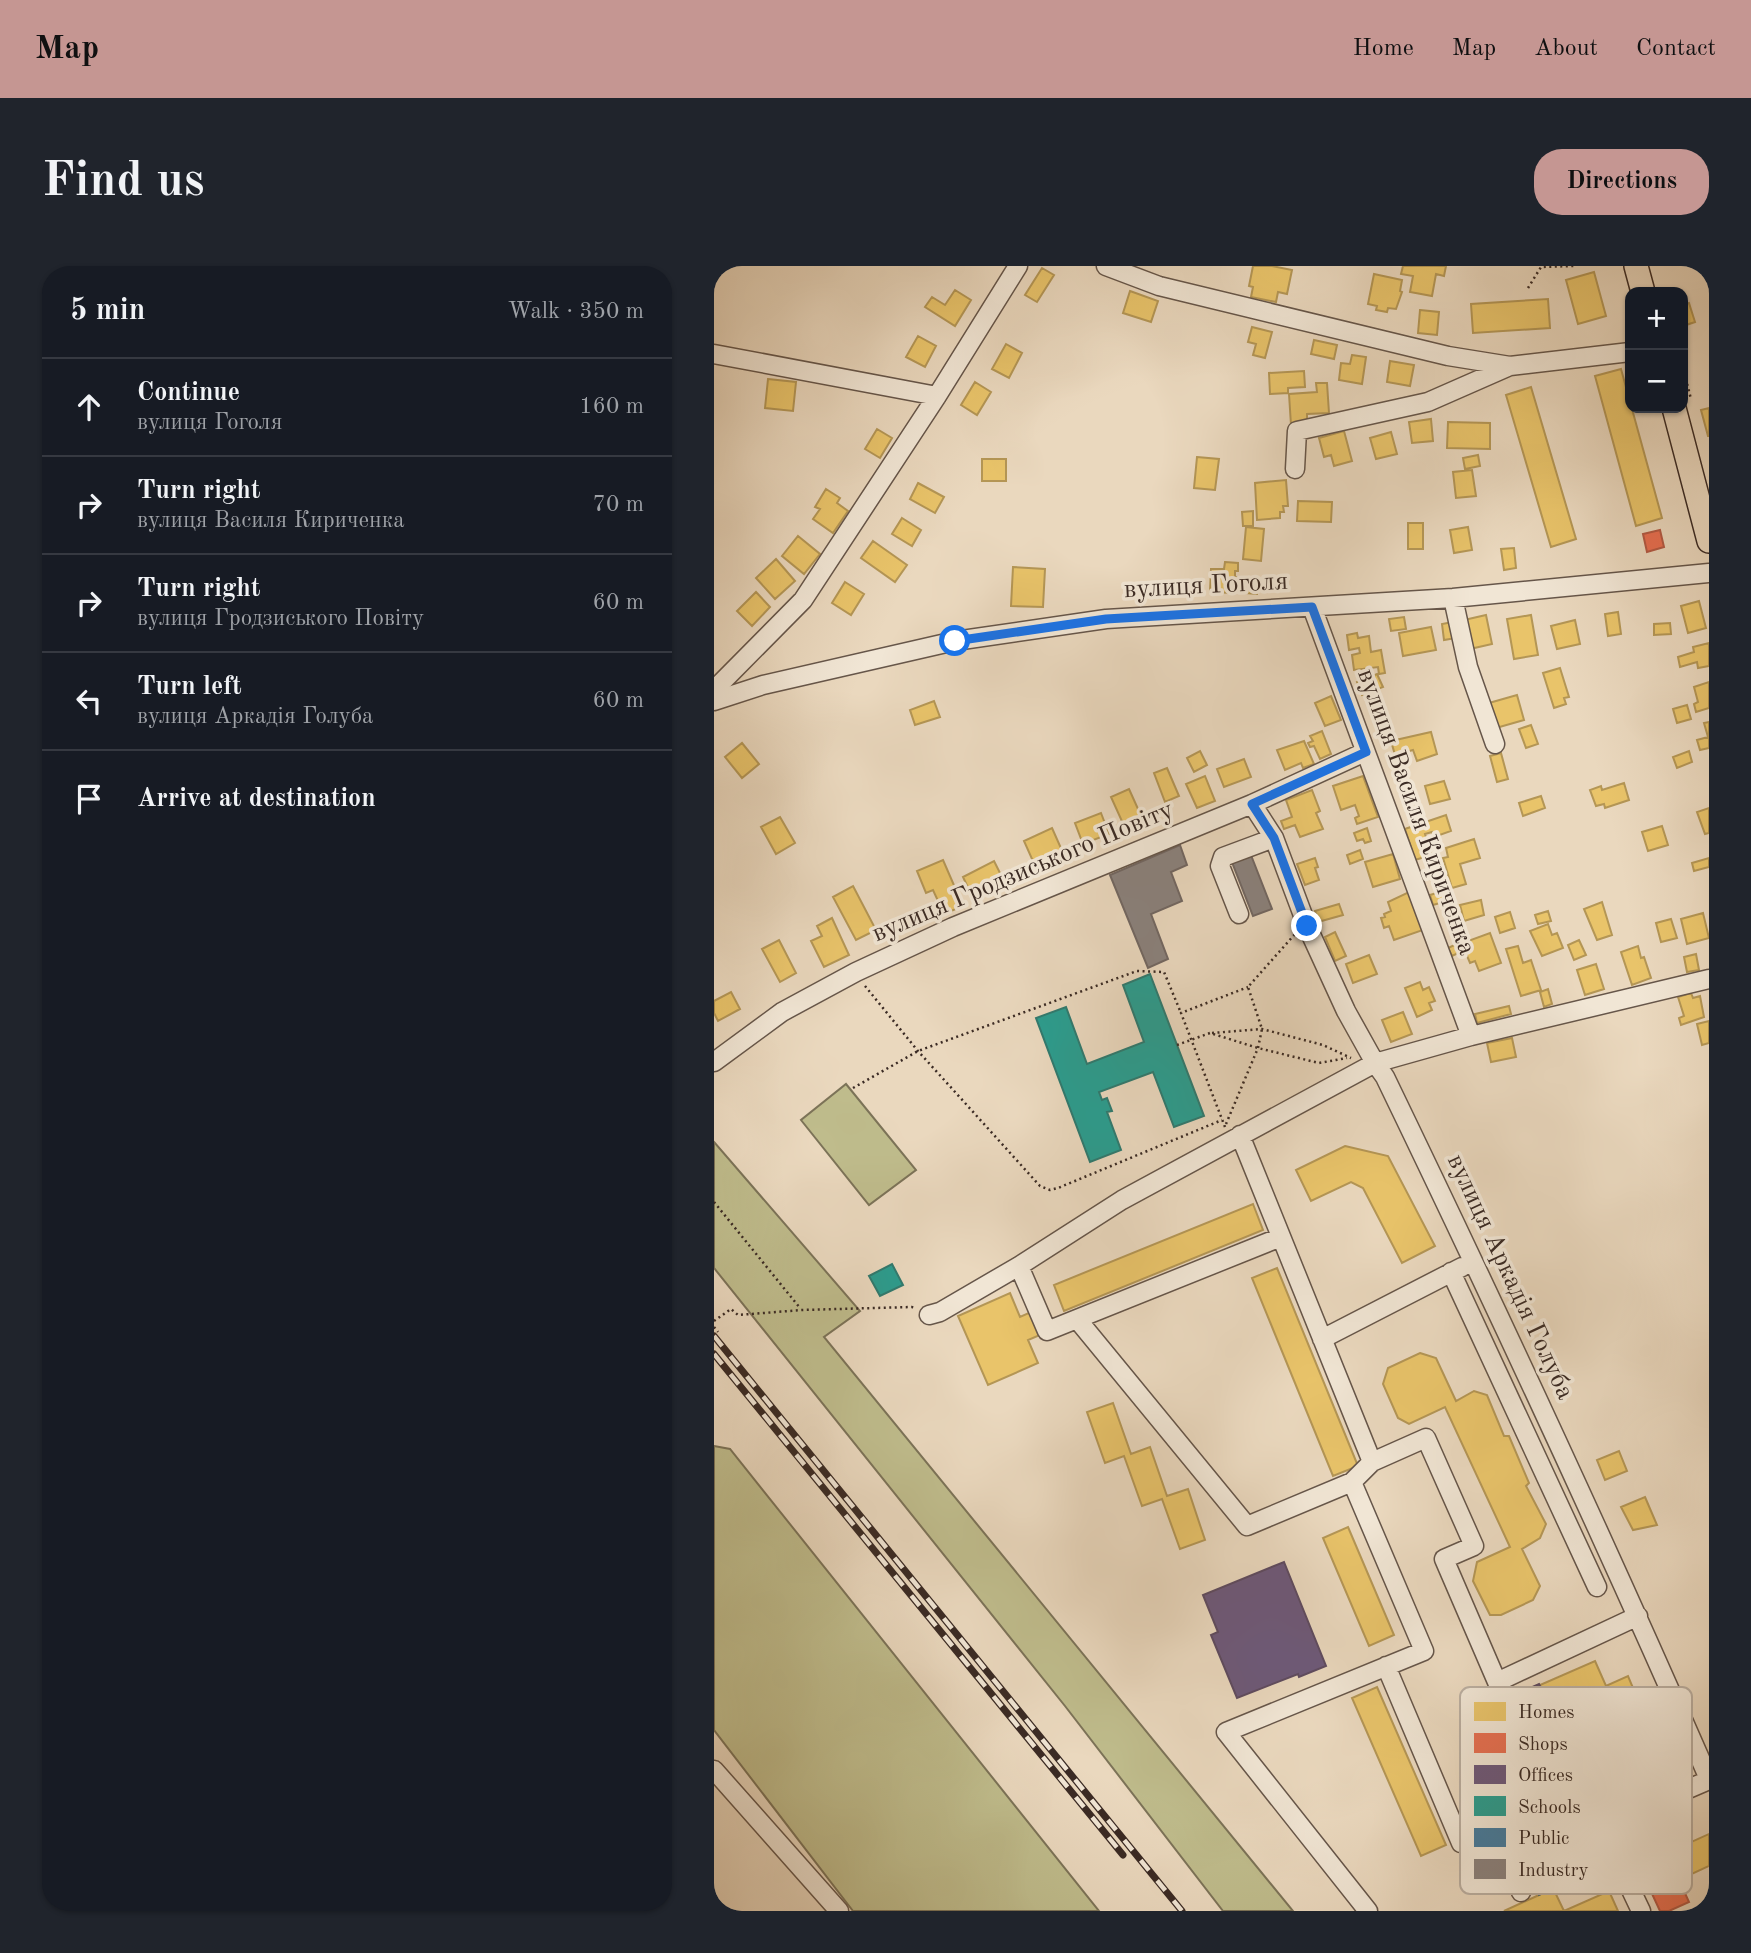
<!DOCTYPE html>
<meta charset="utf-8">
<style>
:root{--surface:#171b24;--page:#20242c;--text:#f1f3f6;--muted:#9ea1a6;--line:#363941;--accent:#c59692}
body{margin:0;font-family:"Old Standard TT",serif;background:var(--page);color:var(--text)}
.controls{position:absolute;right:21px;top:21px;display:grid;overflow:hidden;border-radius:14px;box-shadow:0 2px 5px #0004}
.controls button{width:63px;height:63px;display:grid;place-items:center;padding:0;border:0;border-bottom:2px solid var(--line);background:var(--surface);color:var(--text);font:35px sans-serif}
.stop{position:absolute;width:21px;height:21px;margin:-16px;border:5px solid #1a73e8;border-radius:50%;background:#fff}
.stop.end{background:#1a73e8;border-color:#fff;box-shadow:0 2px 7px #0008}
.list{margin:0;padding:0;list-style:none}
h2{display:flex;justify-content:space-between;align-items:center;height:91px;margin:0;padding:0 28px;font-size:30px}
h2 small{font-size:23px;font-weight:400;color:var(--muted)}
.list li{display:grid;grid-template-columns:46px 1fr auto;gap:21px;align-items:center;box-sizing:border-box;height:98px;padding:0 28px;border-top:2px solid var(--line)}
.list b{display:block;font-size:26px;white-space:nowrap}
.list p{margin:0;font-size:23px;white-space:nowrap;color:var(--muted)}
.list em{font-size:23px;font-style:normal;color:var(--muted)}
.icon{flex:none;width:38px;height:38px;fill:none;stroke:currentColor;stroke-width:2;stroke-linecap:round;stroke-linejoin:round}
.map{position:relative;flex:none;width:995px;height:1645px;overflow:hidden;border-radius:28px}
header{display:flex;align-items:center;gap:42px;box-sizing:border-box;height:98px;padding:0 35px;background:var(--accent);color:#111}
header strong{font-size:33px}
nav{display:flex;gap:38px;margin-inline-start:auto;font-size:24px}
.intro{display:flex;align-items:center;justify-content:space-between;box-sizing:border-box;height:168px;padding:0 42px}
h1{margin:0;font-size:49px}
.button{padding:18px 32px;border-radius:28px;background:var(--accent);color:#111;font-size:24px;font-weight:700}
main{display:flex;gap:42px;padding:0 42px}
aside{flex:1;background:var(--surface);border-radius:28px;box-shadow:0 2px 5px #0004}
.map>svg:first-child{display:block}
.green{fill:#bfbc8c;stroke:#7c7358;stroke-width:2}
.homes{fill:#e9c46a;stroke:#b49655;stroke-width:2}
.shops{fill:#e76f51;stroke:#b35a44;stroke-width:2}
.offices{fill:#6d597a;stroke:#5e4b60;stroke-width:2}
.schools{fill:#2a9d8f;stroke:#2f7a6f;stroke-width:2}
.public{fill:#457b9d;stroke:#426379;stroke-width:2}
.industry{fill:#8a817c;stroke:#726762;stroke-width:2}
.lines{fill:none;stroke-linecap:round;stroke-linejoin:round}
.minor-casing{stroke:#66564a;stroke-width:21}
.major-casing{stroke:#3a2a24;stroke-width:26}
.path{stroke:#3a2a24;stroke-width:2.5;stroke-dasharray:2 3.5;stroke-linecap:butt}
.minor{stroke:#f1e6d5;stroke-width:18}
.major{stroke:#ead8be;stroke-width:23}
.rail-casing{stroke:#3a2a24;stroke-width:7}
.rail{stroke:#f1e6d5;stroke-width:4.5;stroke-dasharray:13;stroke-linecap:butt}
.route{stroke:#1a73e8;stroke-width:9}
.labels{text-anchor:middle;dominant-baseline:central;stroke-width:7;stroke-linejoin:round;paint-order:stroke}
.street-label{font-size:26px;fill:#3a2a24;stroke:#f1e6d5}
.key{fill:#f1e6d5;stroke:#baaea0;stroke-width:2}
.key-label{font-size:19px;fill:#3a2a24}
</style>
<header>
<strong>Map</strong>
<nav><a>Home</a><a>Map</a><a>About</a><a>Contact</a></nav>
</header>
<div class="intro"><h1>Find us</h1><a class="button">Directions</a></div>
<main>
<aside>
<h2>5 min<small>Walk · 350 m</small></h2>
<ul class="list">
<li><svg class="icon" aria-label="ahead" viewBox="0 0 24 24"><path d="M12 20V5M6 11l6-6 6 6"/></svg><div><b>Continue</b><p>вулиця Гоголя</p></div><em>160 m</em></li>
<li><svg class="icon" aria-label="right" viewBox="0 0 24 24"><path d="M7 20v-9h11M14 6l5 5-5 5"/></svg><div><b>Turn right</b><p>вулиця Василя Кириченка</p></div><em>70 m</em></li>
<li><svg class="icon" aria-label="right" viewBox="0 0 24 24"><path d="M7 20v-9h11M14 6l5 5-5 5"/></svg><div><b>Turn right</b><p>вулиця Гродзиського Повіту</p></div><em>60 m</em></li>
<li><svg class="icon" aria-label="left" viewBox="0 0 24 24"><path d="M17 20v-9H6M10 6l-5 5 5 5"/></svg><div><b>Turn left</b><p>вулиця Аркадія Голуба</p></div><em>60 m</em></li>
<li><svg class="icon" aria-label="arrive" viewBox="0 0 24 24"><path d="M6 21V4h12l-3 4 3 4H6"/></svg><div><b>Arrive at destination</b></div></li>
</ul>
</aside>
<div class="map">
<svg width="995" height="1645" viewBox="0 0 995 1645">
<rect width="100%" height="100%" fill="#ead8be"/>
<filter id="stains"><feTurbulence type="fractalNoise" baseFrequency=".00286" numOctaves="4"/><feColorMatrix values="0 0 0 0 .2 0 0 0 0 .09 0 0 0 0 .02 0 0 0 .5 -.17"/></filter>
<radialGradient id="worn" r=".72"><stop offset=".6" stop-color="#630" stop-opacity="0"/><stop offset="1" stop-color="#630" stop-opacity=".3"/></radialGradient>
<path class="green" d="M132 818 202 904 155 939 87 854Z
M0 876 146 1045 110 1071 579 1645H509L351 1440 0 1002Z
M0 1180 16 1183 385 1645H139L0 1464Z"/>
<path class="homes" d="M539 0H558L578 4 573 28 564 26 562 36 537 31 539 21 535 20Z
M689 0H732L730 10 722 8 718 30 696 26 699 10 687 8Z
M328 2 340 9 323 36 311 29Z
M880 6 892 50 864 58 852 14Z
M660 8 688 14 686 25 688 26 682 43 674 42 673 46 662 44 663 40 654 38Z
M241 24 257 34 241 60 211 41 218 31 231 39Z
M416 25 444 35 437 56 409 47Z
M834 33 836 62 759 67 757 38Z
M975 37 981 56 969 60V39Z
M706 44 725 46 723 69 704 67Z
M538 61 558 66 551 92 539 89 542 78 534 76Z
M204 70 222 80 211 101 192 91Z
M600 74 623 79 620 93 597 88Z
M292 78 308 87 295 112 278 103Z
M638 89 652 91 648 118 625 114 627 97 636 98Z
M676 95 700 99 696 120 673 116Z
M907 103 948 252 922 260 881 110Z
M590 105 591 121 574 122V127L556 128 555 107Z
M54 113 82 116 79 145 51 142Z
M261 116 277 126 263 149 247 139Z
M602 117H613L615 147 593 148V158L577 159 575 128 603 126Z
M817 121 862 273 837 281 792 129Z
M995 142V170H994L987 144Z
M717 153 719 175 698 177 695 156Z
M734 156 776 157V183L733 182Z
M163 163 178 172 166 192 151 183Z
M630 165 638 195 620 200 617 189 610 191 605 172Z
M677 166 683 188 662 193 656 172Z
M764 189 766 200 751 203 749 192Z
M483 191 505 193 501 224 480 222Z
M268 193H292V215H268Z
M758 204 762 230 742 232 739 206Z
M572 214 574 240H569L570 246H566V252L543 254 541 217Z
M204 217 230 231 221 247 196 233Z
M112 223 126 232 123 237 134 245 119 267 99 253 106 243 101 241Z
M584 235 618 236 617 256 583 255Z
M539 245V260H529L528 246Z
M188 252 207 264 198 280 178 268Z
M694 257H709V283H694Z
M532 261 550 263 547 295 529 293Z
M754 261 758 284 740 287 736 264Z
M84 270 106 288 90 308 68 290Z
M159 275 193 299 181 316 147 292Z
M800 282 802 302 790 304 787 283Z
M62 293 81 315 61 333 42 312Z
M511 296 524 297V305H521V311H524L523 318H520V327L496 326 497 303H510Z
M299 301 331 303 329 341 297 340Z
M533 311H544L543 328 532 327Z
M131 316 150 328 137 349 118 337Z
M42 326 56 341 38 360 23 345Z
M985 335 992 362 974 367 967 340Z
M904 346 907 368 894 370 891 348Z
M772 349 778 378 756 383 750 354Z
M817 349 824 389 800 393 793 353Z
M690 351 692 363 677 365 675 353Z
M861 354 866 378 843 383 837 360Z
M739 356 742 372 730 374 728 358Z
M956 357 957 368 940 369V358Z
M717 361 722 384 689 390 685 367Z
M643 367 644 372 655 370 657 386 667 384 671 407 665 408 664 401 640 404 638 389 646 387 645 382 635 384 633 369Z
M995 377V400L984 402 983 396 966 401 964 391 980 386 979 381Z
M846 402 855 431 850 432 852 438 840 442 829 407Z
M663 408 669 421 648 429 643 416Z
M995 416V442L982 446 980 438 984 436 980 421Z
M803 429 810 454 782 462 775 437Z
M617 430 627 454 611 460 601 437Z
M220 435 226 451 201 459 196 444Z
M973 439 977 453 963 457 959 443Z
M995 456V482L986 484 983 474 994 471 990 457Z
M817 459 824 478 812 482 805 463Z
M608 465 617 488 606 493 600 480 596 481 594 477 599 475 596 470Z
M717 466 723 488 703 495 699 484 681 489 677 475Z
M590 475 600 498 589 502 587 497 571 504 563 484Z
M28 477 45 498 28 512 11 491Z
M486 485 493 499 480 506 473 492Z
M975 485 978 496 963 502 959 491Z
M787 487 794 513 783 516 776 490Z
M530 493 537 511 510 521 503 503Z
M453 502 465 530 451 536 440 507Z
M491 510 501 535 483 542 472 518Z
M649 510 664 551 643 558 641 552 645 550 641 539 627 544 619 520Z
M730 515 736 533 716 538 711 520Z
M910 517 915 534 891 542 890 538 882 540 876 524 887 520 888 524Z
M415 523 429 554 411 562 397 531Z
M598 524 606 545 602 547 609 563 586 571 581 559 570 563 567 555 578 551 572 534Z
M827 530 831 542 809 550 805 537Z
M995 542V567L991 568 983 546Z
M387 547 395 568 369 578 361 557Z
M732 549 737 565 720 571 718 566 711 568 717 589 701 594 691 563Z
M66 551 81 577 62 588 47 561Z
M948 560 954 579 934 585 928 566Z
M338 562 350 589 322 602 310 575Z
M653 562 657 575 651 577 649 573 643 575 640 567Z
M760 573 766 592 746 598 752 618 738 622 729 592 734 591 732 582Z
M646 584 649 593 636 598 633 589Z
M679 588 686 613 659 621 651 596Z
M601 592 604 601 601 602 605 614 591 619 583 598Z
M995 592V601L980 605 978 597Z
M229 594 249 640 230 648 219 624 212 627 203 605Z
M280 595 288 611 256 626 249 611Z
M139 620 162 664 142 674 119 631Z
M733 624 736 634 719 639 716 629Z
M695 626 709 664 680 674 675 660 670 662 667 652 671 651 670 648 677 645 674 636Z
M767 634 770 649 750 655 746 639Z
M888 636 898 669 883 674 870 643Z
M625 638 629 649 604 656 601 645Z
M834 645 837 655 824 658 821 649Z
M796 646 801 662 786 667 781 651Z
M989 647 995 672 973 678 967 653Z
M118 652 135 689 110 701 97 675 108 670 103 660Z
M957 653 963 672 947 676 942 657Z
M834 658 838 669 843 667 849 682 828 690 816 665Z
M621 666 632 690 621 695 611 671Z
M776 667 787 697 765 705 761 695 756 697 751 685 757 683 754 675Z
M65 674 82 707 66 716 48 683Z
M865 674 872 689 860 694 854 679Z
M749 675 753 683 738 690 734 682Z
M804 680 809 697 817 694 827 724 807 730 792 683Z
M924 680 927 692 930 691 937 712 918 719 907 686Z
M982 688 985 704 973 706 970 691Z
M655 689 663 708 639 717 632 698Z
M882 698 890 723 871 729 863 704Z
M706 716 709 724 715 721 721 735 715 737 718 744 703 751 691 722Z
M834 723 838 738 830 741 826 726Z
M17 726 26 743 4 755 0 747V735Z
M977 727 979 732 986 730 990 751 967 759 965 752 970 750 964 731Z
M795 740 797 748 763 757 761 748Z
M689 746 698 768 677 776 668 754Z
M995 755V777L988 779 983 758Z
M798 772 802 791 777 796 773 777Z
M631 880 674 890 721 980 688 997 649 922 637 916 597 935 582 904Z
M539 938 549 964 350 1045 340 1019Z
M563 1002 644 1200 619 1210 538 1012Z
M296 1027 306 1051 317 1046 326 1069 314 1074 324 1097 274 1119 244 1050Z
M706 1087 722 1092 742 1135 760 1125 773 1129 790 1170H795L815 1217 812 1220 832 1258 826 1272 808 1283 826 1320 819 1334 787 1349H776L759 1315 763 1296 796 1281 731 1141 695 1158 684 1152 669 1118 674 1102Z
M399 1137 417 1188 436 1181 453 1230 474 1223 491 1274 466 1283 448 1233 428 1240 410 1190 391 1197 373 1146Z
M905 1185 913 1205 891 1214 883 1194Z
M931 1231 943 1259 919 1264 907 1241Z
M634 1261 680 1369 655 1380 609 1272Z
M881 1395 892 1420 914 1410 937 1465 949 1460 971 1510 947 1520 924 1469 911 1475 889 1424 838 1447 826 1419Z
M663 1421 732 1579 707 1590 638 1432Z
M995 1568V1600L967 1613 955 1586Z
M839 1622 850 1645H790L825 1629Z
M895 1625 904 1645H850Z"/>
<path class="shops" d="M946 264 950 281 933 286 929 268Z
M955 1592 975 1636 955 1645H946L927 1604Z"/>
<path class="offices" d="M570 1296 612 1400 585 1411 584 1408 523 1432 497 1369 504 1366 489 1329Z
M825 1418 847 1468 822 1479 800 1429Z"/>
<path class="schools" d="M436 708 490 850 460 861 439 806 385 826 388 834 393 832 398 845 393 846 407 884 376 896 322 752 352 741 373 798 430 776 409 719Z
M178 998 189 1019 166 1030 155 1010Z"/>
<path class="public" d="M831 1572 835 1581 838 1579 842 1587 838 1588 851 1617 825 1629 805 1583Z"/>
<path class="industry" d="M466 579 473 599 457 606 468 635 437 648 454 693 434 702 396 609Z
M535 584 558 643 539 650 516 591Z"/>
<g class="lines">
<g class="minor-casing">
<path id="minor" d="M392 0 445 20 734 90 796 100 916 86
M0 88 223 130
M581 203 583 165 714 136 796 100
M739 332 754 401 781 478
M598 341 757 770
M0 424 89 334 223 130 304 0
M0 435 49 419 241 375 392 353 739 332 995 307
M538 538 560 572 593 660 632 745 661 797 671 811C783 1043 892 1277 995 1513
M525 648 506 600 509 591 560 572
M0 796 68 746 142 706 239 661 538 538 651 486
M305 1000 333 1065 567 971
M737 1006 883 1321
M215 1049 226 1046 305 1000 408 934 661 797 757 770 995 713
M363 1053 533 1260 638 1216 658 1196 526 869
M608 1073 748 1001
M658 1196 712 1172 760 1280 730 1293 843 1555
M638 1216 710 1385 512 1466 654 1645
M672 1400 747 1577 787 1581 888 1534 909 1532 916 1548 900 1561 910 1587 908 1605 927 1645
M783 1416 924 1350
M860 1465 877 1458 909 1532
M0 1504 125 1645
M916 1548 995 1514
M787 1581 807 1626"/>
</g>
<g class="major-casing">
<path id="major" d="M922 0 929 26
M960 142 995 275"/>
</g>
<path class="path" d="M814 22 827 1 861 0
M969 102 977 133
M151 720 204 785 326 920 336 924 344 922 508 854
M498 767 548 763 609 779 637 792
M463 779 496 767 544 782 605 797 633 792
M139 822 204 785 423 705 450 706 467 747
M512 858 544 782 548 763 534 721 581 668
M511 861 467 747 534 721
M0 936 86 1042
M0 1055 17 1043 24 1049 88 1044 198 1041 202 1043
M0 1061 4 1066"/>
<use href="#minor" class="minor"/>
<use href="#major" class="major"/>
<g class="rail-casing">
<path id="rail" d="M0 1070 468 1645
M0 1088 409 1589"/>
</g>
<use href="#rail" class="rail"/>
</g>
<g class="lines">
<path class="route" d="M241 375 392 353 598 341 652 486 538 538 560 572 593 660"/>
</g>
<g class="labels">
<g class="street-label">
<text transform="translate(492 320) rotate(-3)">вулиця Гоголя</text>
<text transform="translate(702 546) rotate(70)">вулиця Василя Кириченка</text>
<text transform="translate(309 606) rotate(-23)">вулиця Гродзиського Повіту</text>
<text transform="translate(796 1011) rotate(65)">вулиця Аркадія Голуба</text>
</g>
</g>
<rect x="746" y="1421" width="232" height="207" rx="10" class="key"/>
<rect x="760" y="1436" width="32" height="19" fill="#e9c46a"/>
<rect x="760" y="1467" width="32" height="20" fill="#e76f51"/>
<rect x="760" y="1499" width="32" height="19" fill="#6d597a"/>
<rect x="760" y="1530" width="32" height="20" fill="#2a9d8f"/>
<rect x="760" y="1562" width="32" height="19" fill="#457b9d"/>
<rect x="760" y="1593" width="32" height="20" fill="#8a817c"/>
<g class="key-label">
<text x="804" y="1452">Homes</text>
<text x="804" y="1484">Shops</text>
<text x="804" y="1515">Offices</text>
<text x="804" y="1547">Schools</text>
<text x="804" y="1578">Public</text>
<text x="804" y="1610">Industry</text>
</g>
<rect width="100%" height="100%" filter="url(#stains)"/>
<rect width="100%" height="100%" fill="url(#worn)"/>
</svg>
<div class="controls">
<button>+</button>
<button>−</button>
</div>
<div class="stop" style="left:241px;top:375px"></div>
<div class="stop end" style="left:593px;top:660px"></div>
</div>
</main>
